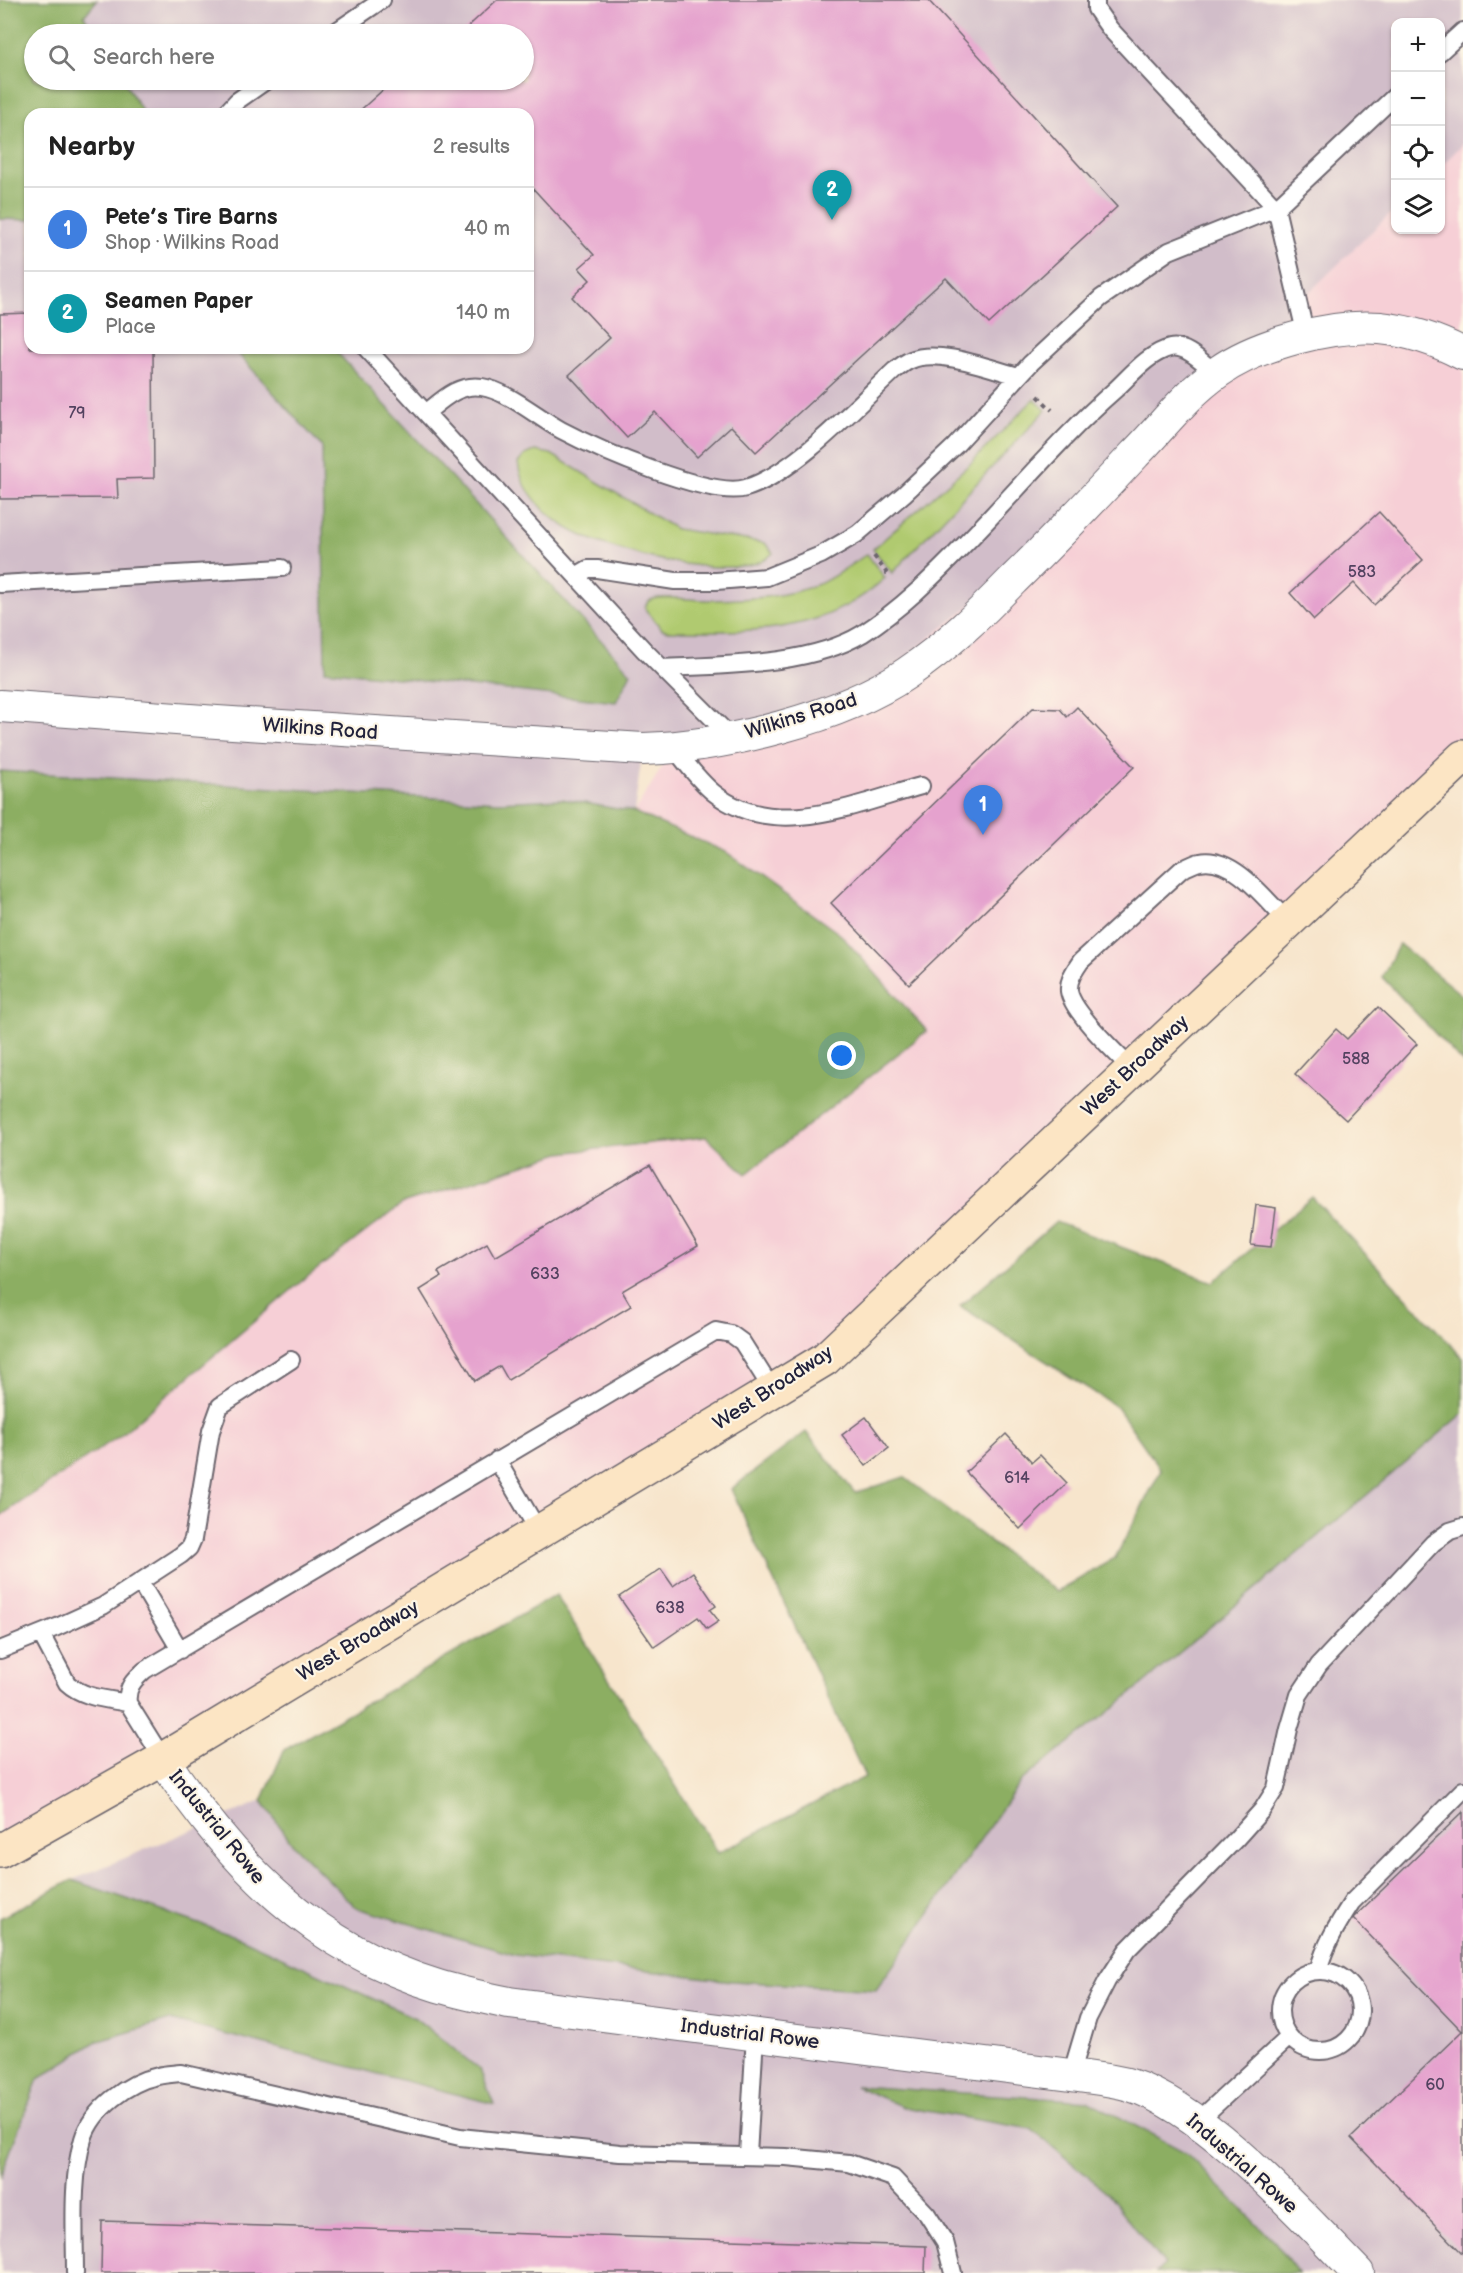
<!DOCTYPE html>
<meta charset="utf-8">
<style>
:root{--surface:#fff;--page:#f2f2f2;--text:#222;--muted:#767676;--line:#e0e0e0;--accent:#b5179e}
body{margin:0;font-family:"Balsamiq Sans",sans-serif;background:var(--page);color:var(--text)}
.controls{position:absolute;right:18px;top:18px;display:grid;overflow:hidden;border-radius:12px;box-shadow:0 2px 4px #0004}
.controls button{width:54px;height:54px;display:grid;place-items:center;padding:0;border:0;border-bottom:2px solid var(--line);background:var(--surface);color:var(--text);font:30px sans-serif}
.you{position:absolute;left:842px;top:1056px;width:21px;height:21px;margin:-15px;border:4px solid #fff;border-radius:50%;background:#1a73e8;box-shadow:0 0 0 9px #1a73e833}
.badge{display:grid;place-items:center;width:39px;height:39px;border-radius:50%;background:var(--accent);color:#fff;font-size:20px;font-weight:700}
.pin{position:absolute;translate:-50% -50px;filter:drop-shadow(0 2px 3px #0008)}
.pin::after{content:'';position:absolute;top:32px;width:21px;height:18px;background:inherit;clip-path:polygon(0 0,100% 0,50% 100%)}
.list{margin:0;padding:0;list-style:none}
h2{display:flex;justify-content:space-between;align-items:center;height:78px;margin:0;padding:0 24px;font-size:26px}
h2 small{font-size:20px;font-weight:400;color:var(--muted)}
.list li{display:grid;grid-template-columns:39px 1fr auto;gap:18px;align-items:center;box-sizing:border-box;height:84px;padding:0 24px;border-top:2px solid var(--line)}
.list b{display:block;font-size:22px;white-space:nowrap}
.list p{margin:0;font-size:20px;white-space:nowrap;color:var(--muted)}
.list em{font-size:20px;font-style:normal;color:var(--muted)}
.icon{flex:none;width:33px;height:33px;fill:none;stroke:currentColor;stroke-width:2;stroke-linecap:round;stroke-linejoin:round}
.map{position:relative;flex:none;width:1463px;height:2273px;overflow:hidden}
.search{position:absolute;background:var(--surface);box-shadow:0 2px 4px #0004;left:24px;top:24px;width:510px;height:66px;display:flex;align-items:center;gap:15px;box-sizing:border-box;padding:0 21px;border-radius:33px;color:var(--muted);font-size:22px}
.panel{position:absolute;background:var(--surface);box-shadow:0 2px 4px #0004;left:24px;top:108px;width:510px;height:246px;border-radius:18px}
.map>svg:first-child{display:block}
.built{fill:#f6cfd6}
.industrial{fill:#d1bdc9}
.green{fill:#b0ca70;stroke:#697656;stroke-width:1.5}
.forest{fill:#8cae62;stroke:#57684e;stroke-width:1.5}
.building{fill:#e5a2ce}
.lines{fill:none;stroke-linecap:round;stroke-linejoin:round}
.service-casing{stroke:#6d666e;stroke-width:20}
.minor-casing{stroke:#6d666e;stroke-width:34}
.secondary-casing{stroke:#6d666e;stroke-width:36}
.path{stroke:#6d666e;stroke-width:4;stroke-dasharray:4.5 4.5;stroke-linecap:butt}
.service{stroke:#fff;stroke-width:16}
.minor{stroke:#fff;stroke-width:32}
.secondary{stroke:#fce5c4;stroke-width:33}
.labels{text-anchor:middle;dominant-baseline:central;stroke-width:4.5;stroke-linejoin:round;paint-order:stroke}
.number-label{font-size:16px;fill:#534260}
.street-label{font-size:20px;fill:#22223b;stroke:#fcf5e5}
</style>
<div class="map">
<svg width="1463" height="2273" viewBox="0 0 1463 2273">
<rect width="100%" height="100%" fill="#fcf5e5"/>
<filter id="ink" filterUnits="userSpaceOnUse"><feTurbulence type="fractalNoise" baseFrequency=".0167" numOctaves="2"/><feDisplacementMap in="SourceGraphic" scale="12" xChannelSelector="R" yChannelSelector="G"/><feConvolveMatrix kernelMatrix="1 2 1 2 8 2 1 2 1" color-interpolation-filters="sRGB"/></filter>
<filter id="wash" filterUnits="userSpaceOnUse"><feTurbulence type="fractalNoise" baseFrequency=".008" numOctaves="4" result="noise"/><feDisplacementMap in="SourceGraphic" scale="24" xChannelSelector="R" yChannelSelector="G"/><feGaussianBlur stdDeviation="1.35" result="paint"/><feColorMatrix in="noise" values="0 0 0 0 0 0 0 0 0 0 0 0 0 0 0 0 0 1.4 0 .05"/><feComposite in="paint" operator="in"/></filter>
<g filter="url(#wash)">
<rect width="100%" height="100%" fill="#f7e5cc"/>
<path class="built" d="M1463 140V757L825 1359 0 1851V1516L119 1436 302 1281 402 1204 561 1153 707 1137 746 1174 926 1031 841 935 726 852 634 812 674 748 1395 205 1396 230H1440L1441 162Z"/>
<path class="industrial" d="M97 0H1463V144L1441 166 1440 22H1396L1395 209 1060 534 847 704 643 749 634 812 562 799 498 802 0 771V219L30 220V348H528V114H144L123 80H524V34H96L84 16Z
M1463 1414V2273H0V1918L72 1880 262 1801 294 1846 357 1908 515 1955 732 1981 876 1989 1021 1781 1121 1702Z"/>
<path class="green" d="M1034 399 1046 410 892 573 873 549 971 463Z
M535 451 551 454 676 529 765 543 773 553C741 588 601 550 566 527 545 514 520 488 518 463L525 455Z
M867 554 885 578C821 637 750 631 669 631L662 629 645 609C646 604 647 601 653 599 665 595 697 601 712 600 748 599 787 598 821 583 837 575 852 564 867 554Z"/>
<path class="forest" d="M0 0H97L84 16 96 34H34V80H123L144 114H30V220L0 219Z
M233 348H333L631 673 616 702 325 670 322 447Z
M0 771 498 802 562 799 634 812 726 852 841 935 927 1031 746 1174 706 1137 561 1153 402 1204 302 1281 119 1436 0 1516Z
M1399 944 1463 996V1063L1382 977Z
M1312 1197 1463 1358V1414L1121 1702 1021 1781 876 1990 732 1981 515 1955 357 1908 294 1846 262 1801 284 1750 556 1595 718 1853 865 1777 731 1489 806 1432 855 1493 904 1477 1057 1592 1115 1558 1161 1470 1117 1407 960 1306 1056 1222 1213 1282Z
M72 1880 240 1938 415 2018 480 2070 494 2104 170 2020 95 2042 38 2079 0 2178V1918Z
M855 2086 1089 2101 1185 2152 1275 2242 1298 2273H1156L1164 2265 1108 2193 1031 2129 903 2107Z"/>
<g id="blocks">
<path class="building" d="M497 0H928L1117 207 989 324 946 278 756 452 731 426 697 457 655 412 627 438 569 375 610 338 572 297 590 280 579 268 594 255 528 183V114H356L394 80H524V34H460Z
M30 313V348H153L154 478 117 479 118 498 0 499V314Z
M1379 512 1423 560 1374 605 1354 583 1314 620 1290 593Z
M1077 707 1134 767 909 984 831 903 1033 708 1060 709 1067 717Z
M1378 1007 1417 1044 1346 1120 1295 1074 1336 1029 1347 1039Z
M650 1165 698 1246 622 1291 631 1306 508 1380 500 1366 475 1381 420 1290 441 1277 438 1272 487 1243 495 1257Z
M1256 1205 1276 1208 1271 1247 1251 1245Z
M866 1417 889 1448 866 1466 842 1435Z
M1006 1434 1032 1462 1040 1455 1067 1483 1020 1529 966 1472Z
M661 1569 673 1586 693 1572 716 1606 710 1610 719 1621 707 1629 698 1617 654 1647 619 1597Z
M1463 1812V2254L1351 2138 1462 2031 1353 1918Z
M102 2221 926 2246 925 2273H101Z"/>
</g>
</g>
<g filter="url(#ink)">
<use href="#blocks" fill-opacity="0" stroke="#6d666e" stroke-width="1.5"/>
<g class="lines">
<g class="service-casing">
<path id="service" d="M1096 0V9L1110 29 1276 208 1306 336
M332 34 382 0
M1440 52 1463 31
M225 114 237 101 267 80
M366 348 644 650 731 737
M426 413C442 400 459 383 482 387 508 391 537 417 561 430 595 448 710 499 746 488 795 473 856 406 895 370 900 367 905 362 911 360 938 348 991 369 1019 376
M576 576 588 569H597L675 581H716L767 577 821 555 857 534 904 494 955 446 1031 363 1101 298 1169 251 1276 208 1396 95
M0 584 282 568
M662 668C723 665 809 666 862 634 901 609 932 578 964 545 1015 493 1061 437 1116 389 1131 375 1149 353 1170 348 1186 344 1204 364 1216 373
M674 748C686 763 699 781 714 793 774 841 856 804 921 786
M1132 1069C1116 1053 1072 1012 1069 991 1068 979 1075 970 1081 961L1182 869C1188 867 1194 863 1200 862 1233 855 1267 901 1288 922
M497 1460 539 1532
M140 1582 180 1650
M41 1634 67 1683C83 1698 107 1699 128 1703
M0 1650 57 1627 103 1606 181 1555 189 1548 193 1539 211 1431 220 1406 291 1360
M163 1759 128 1703C126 1687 134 1680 145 1670L716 1331 731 1334 742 1342 773 1391
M1318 1971C1325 1945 1337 1925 1352 1902L1463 1790
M1280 2011a40 40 0 1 1 80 0a40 40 0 1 1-80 0Z
M1071 2075 1088 2018 1107 1981 1127 1950 1236 1839 1262 1810 1276 1788 1289 1729 1299 1695 1319 1665 1433 1543 1450 1531 1463 1527
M1197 2122 1289 2037
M748 2155 755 2035
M75 2273C75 2232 71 2179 83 2139 92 2109 128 2082 158 2076 165 2074 173 2074 181 2073L460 2137 620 2153 786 2157 849 2163 893 2178 927 2214 945 2242 953 2273"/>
</g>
<g class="minor-casing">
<path id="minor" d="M0 706 217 722 643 749C723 747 841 718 907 673 947 646 980 614 1013 580 1055 539 1095 497 1135 454 1162 427 1186 394 1218 372 1257 344 1332 324 1380 328 1409 331 1437 340 1463 354
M163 1759C233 1865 313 1948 438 1986 461 1993 485 1998 509 2003L1071 2075C1090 2078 1111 2079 1130 2085 1207 2109 1301 2215 1358 2273"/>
</g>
<g class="secondary-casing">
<path id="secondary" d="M0 1851 163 1759 825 1359 1463 757"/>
</g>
<path class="path" d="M1038 396 1052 410
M874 556 889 576"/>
<use href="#service" class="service"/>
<use href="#minor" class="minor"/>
<use href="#secondary" class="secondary"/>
</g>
</g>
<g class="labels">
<g class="number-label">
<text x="77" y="413">79</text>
<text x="1362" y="572">583</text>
<text x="1356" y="1059">588</text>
<text x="545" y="1274">633</text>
<text x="1017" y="1478">614</text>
<text x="670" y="1608">638</text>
<text x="1435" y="2085">60</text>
</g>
<g class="street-label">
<text transform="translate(801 716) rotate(-17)">Wilkins Road</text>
<text transform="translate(320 729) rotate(4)">Wilkins Road</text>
<text transform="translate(1135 1066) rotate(-43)">West Broadway</text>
<text transform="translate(773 1388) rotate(-33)">West Broadway</text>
<text transform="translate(358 1641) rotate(-31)">West Broadway</text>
<text transform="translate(217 1827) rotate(51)">Industrial Rowe</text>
<text transform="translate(750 2034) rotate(7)">Industrial Rowe</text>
<text transform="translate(1242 2164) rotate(41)">Industrial Rowe</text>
</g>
</g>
</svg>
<div class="controls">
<button>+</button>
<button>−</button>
<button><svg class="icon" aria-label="locate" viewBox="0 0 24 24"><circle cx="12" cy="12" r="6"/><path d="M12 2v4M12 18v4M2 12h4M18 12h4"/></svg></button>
<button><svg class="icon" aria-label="layers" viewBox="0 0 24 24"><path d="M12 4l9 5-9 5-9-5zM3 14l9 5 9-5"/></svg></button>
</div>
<div class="you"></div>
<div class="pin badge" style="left:983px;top:835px;background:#3f7fe0">1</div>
<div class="pin badge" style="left:832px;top:220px;background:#0f9aa8">2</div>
<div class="search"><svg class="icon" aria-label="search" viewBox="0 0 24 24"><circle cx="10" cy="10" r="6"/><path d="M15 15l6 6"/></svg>Search here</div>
<section class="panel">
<h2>Nearby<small>2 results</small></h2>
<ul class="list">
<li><span class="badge" style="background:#3f7fe0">1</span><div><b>Pete’s Tire Barns</b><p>Shop · Wilkins Road</p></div><em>40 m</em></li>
<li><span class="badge" style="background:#0f9aa8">2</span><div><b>Seamen Paper</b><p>Place</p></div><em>140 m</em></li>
</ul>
</section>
</div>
